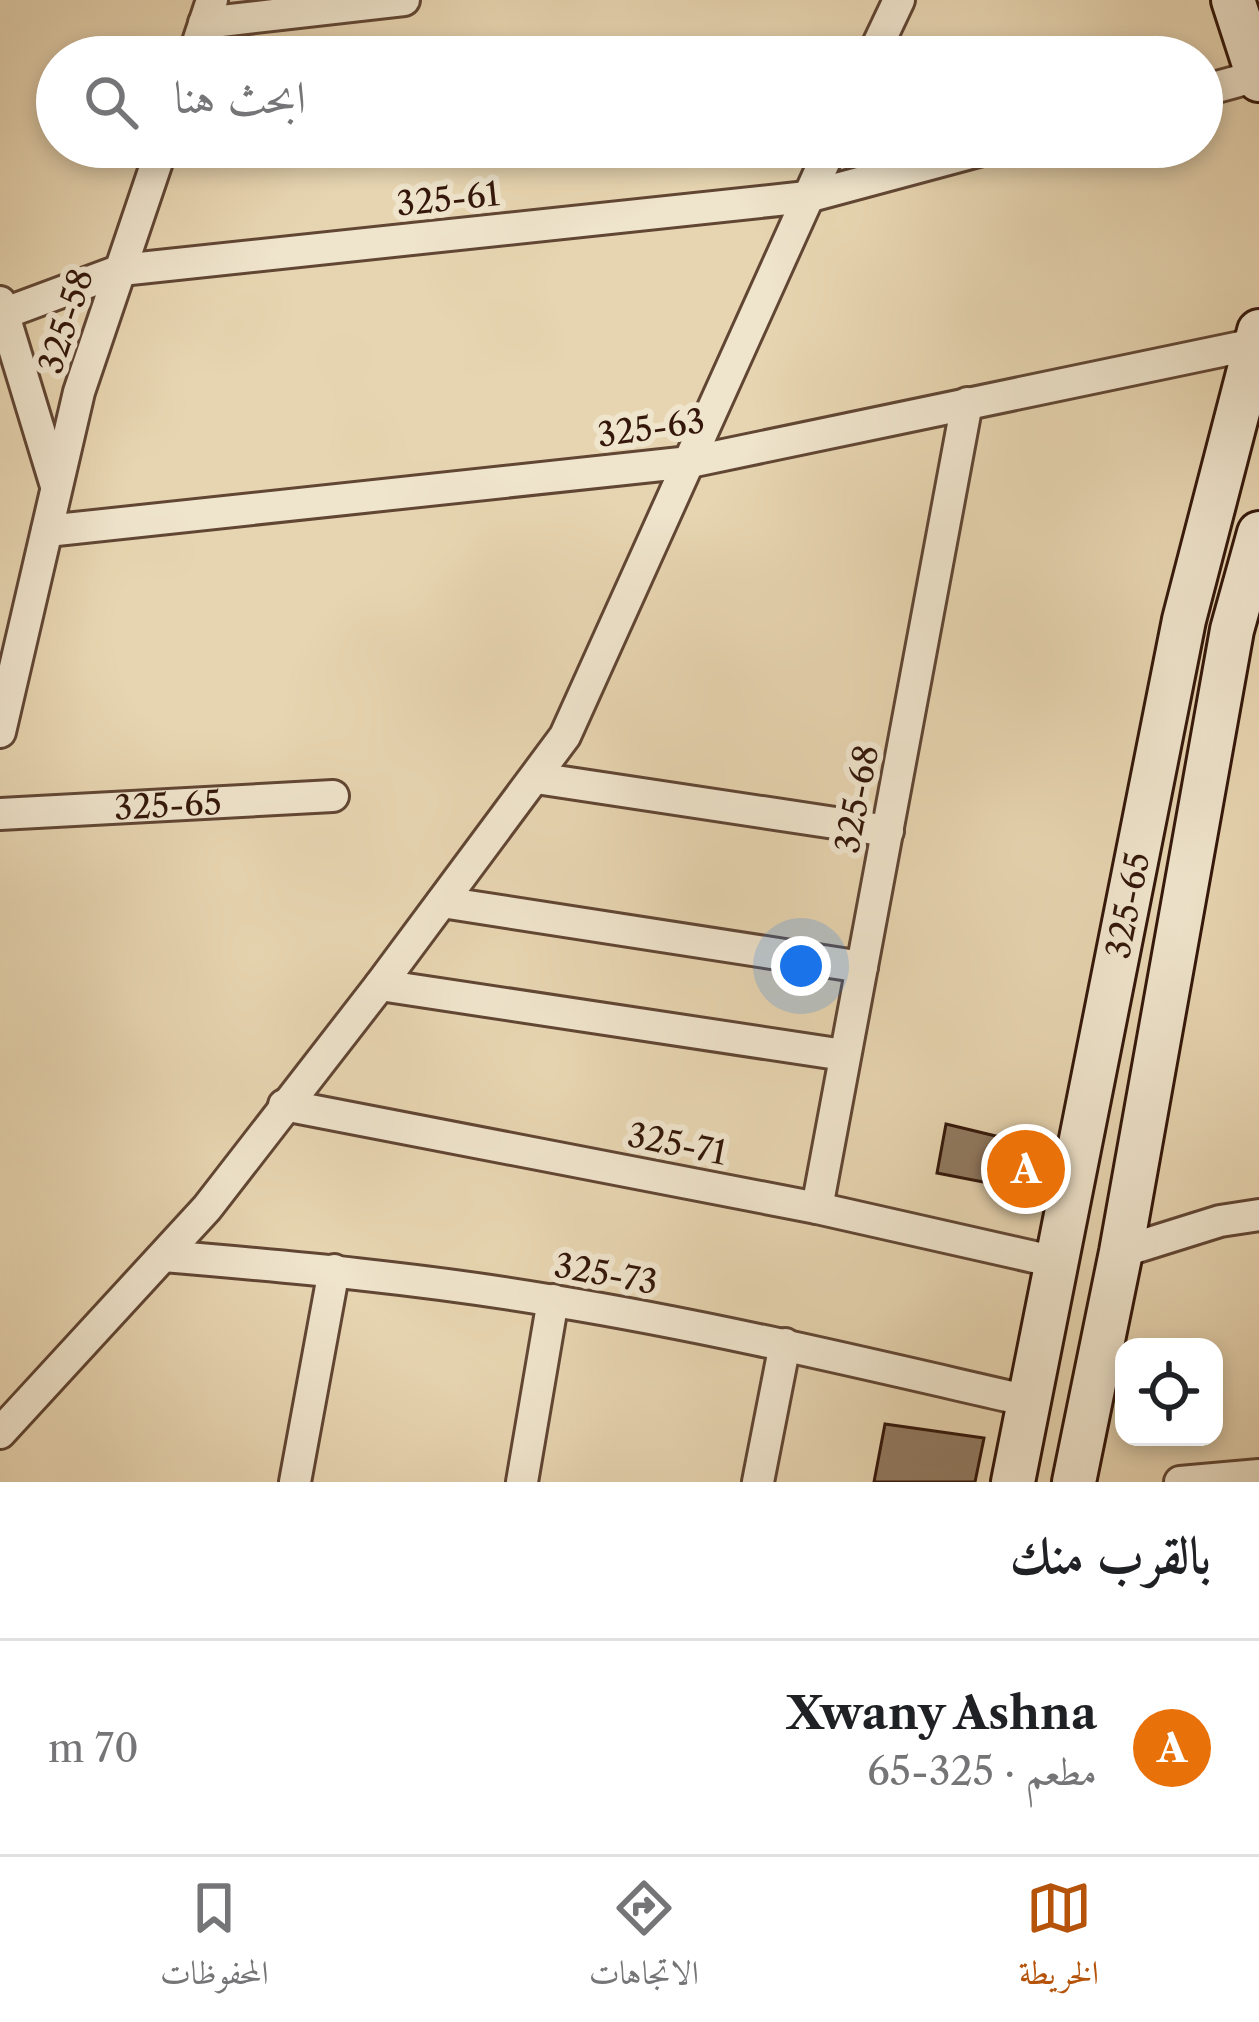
<!DOCTYPE html>
<html lang="ar">
<meta charset="utf-8">
<style>
:root{--surface:#fff;--page:#f6f6f6;--text:#202124;--muted:#757577;--line:#e0e0e0;--accent:#b45309}
body{margin:0;font-family:"Libre Caslon Text",Amiri,serif;background:var(--page);color:var(--text);direction:rtl}
.controls{position:absolute;right:36px;bottom:36px;display:grid;overflow:hidden;border-radius:24px;box-shadow:0 6px 18px #0003}
.controls button{width:108px;height:108px;display:grid;place-items:center;padding:0;border:0;border-bottom:3px solid var(--line);background:var(--surface);color:var(--text);font:60px sans-serif}
.you{position:absolute;left:801px;top:966px;width:42px;height:42px;margin:-30px;border:9px solid #fff;border-radius:50%;background:#1a73e8;box-shadow:0 0 0 18px #1a73e833}
.badge{display:grid;place-items:center;width:78px;height:78px;border-radius:50%;background:var(--accent);color:#fff;font-size:39px;font-weight:700}
.pin{position:absolute;translate:-50% -50%;border:6px solid #fff;box-shadow:0 3px 12px #0006}
.list{margin:0;padding:0;list-style:none}
h2{display:flex;justify-content:space-between;align-items:center;height:156px;margin:0;padding:0 48px;font-size:51px}
h2 small{font-size:39px;font-weight:400;color:var(--muted)}
.list li{display:grid;grid-template-columns:78px 1fr auto;gap:36px;align-items:center;box-sizing:border-box;height:216px;padding:0 48px;border-top:3px solid var(--line)}
.list b{display:block;font-size:45px;white-space:nowrap}
.list p{margin:0;font-size:39px;white-space:nowrap;color:var(--muted)}
.list em{font-size:39px;font-style:normal;color:var(--muted)}
.icon{flex:none;width:66px;height:66px;fill:none;stroke:currentColor;stroke-width:2;stroke-linecap:round;stroke-linejoin:round}
.map{position:relative;flex:none;width:1259px;height:1482px;overflow:hidden;direction:ltr}
.search{position:absolute;background:var(--surface);box-shadow:0 6px 18px #0003;left:36px;right:36px;top:36px;height:132px;display:flex;align-items:center;gap:30px;box-sizing:border-box;padding:0 42px;border-radius:66px;color:var(--muted);font-size:45px}
.sheet{height:372px;background:var(--surface)}
nav{display:flex;justify-content:space-around;align-items:center;box-sizing:border-box;height:168px;border-top:3px solid var(--line);background:var(--surface);font-size:33px;color:var(--muted)}
nav a{display:grid;justify-items:center;gap:6px}
nav .on{color:var(--accent)}
.map>svg:first-child{display:block}
.building{fill:#917a61;stroke:#34170a;stroke-width:3}
.lines{fill:none;stroke-linecap:round;stroke-linejoin:round}
.street-casing{stroke:#614634;stroke-width:36}
.secondary-casing{stroke:#34170a;stroke-width:48}
.street{stroke:#efe4cc;stroke-width:30}
.secondary{stroke:#efe4cc;stroke-width:42}
.labels{text-anchor:middle;dominant-baseline:central;stroke-width:12;stroke-linejoin:round;paint-order:stroke}
.street-label{font-size:33px;fill:#34170a;stroke:#efe4cc}
</style>
<div class="map">
<svg width="1259" height="1482" viewBox="0 0 1259 1482">
<rect width="100%" height="100%" fill="#e7d5b1"/>
<filter id="stains"><feTurbulence type="fractalNoise" baseFrequency=".00167" numOctaves="4"/><feColorMatrix values="0 0 0 0 .2 0 0 0 0 .09 0 0 0 0 .02 0 0 0 .5 -.17"/></filter>
<radialGradient id="worn" r=".72"><stop offset=".6" stop-color="#630" stop-opacity="0"/><stop offset="1" stop-color="#630" stop-opacity=".3"/></radialGradient>
<path class="building" d="M946 1124 1033 1145 1024 1190 937 1173Z
M885 1424 984 1438 975 1482H874Z"/>
<g class="lines">
<g class="street-casing">
<g id="street">
<path d="M204 23 404 0"/>
<path d="M193 57 212 0"/>
<path d="M872 57 899 0"/>
<path d="M1202 91 1257 76"/>
<path d="M0 302 56 486"/>
<path d="M0 315 121 270 807 197 993 147"/>
<path d="M47 531 690 462 1255 344"/>
<path d="M0 732 79 392 162 147"/>
<path d="M536 778 888 831"/>
<path id="s1" d="M0 814 333 796"/>
<path d="M442 902 862 967"/>
<path d="M380 985 844 1055"/>
<path d="M284 1105 817 1208 1056 1262"/>
<path d="M817 1208 967 403"/>
<path d="M1121 1252 1220 1221 1259 1215"/>
<path d="M164 1256C294 1267 425 1279 554 1301 714 1327 871 1365 1029 1401"/>
<path d="M0 1433 207 1208 380 985 565 736 831 147"/>
<path d="M295 1482 334 1270"/>
<path d="M522 1482 553 1300"/>
<path d="M758 1482 785 1344"/>
<path d="M1180 1482 1259 1475"/>
</g>
</g>
<g class="secondary-casing">
<g id="secondary">
<path d="M1233 0 1259 80"/>
<path id="s2" d="M1013 1482 1184 620 1259 331"/>
<path d="M1074 1482 1121 1252 1232 630 1259 533"/>
</g>
</g>
<use href="#street" class="street"/>
<use href="#secondary" class="secondary"/>
</g>
<g class="labels">
<g class="street-label">
<text transform="translate(448 199) rotate(-6)">325-61</text>
<text transform="translate(66 321) rotate(-72)">325-58</text>
<text transform="translate(651 428) rotate(-8)">325-63</text>
<text transform="translate(857 799) rotate(-79)">325-68</text>
<text stroke="none"><textPath href="#s1" startOffset="168">325-65</textPath></text>
<text stroke="none"><textPath href="#s2" startOffset="588">325-65</textPath></text>
<text transform="translate(677 1144) rotate(11)">325-71</text>
<text transform="translate(606 1274) rotate(10)">325-73</text>
</g>
</g>
<rect width="100%" height="100%" filter="url(#stains)"/>
<rect width="100%" height="100%" fill="url(#worn)"/>
</svg>
<div class="controls">
<button><svg class="icon" aria-label="locate" viewBox="0 0 24 24"><circle cx="12" cy="12" r="6"/><path d="M12 2v4M12 18v4M2 12h4M18 12h4"/></svg></button>
</div>
<div class="you"></div>
<div class="pin badge" style="left:1026px;top:1169px;background:#e8710a">A</div>
<div class="search"><svg class="icon" aria-label="search" viewBox="0 0 24 24"><circle cx="10" cy="10" r="6"/><path d="M15 15l6 6"/></svg>ابحث هنا</div>
</div>
<section class="sheet">
<h2>بالقرب منك<small></small></h2>
<ul class="list">
<li><span class="badge" style="background:#e8710a">A</span><div><b>Xwany Ashna</b><p>مطعم · 325-65</p></div><em>70 m</em></li>
</ul>
</section>
<nav>
<a class="on"><svg class="icon" aria-label="map" viewBox="0 0 24 24"><path d="M3 6l6-2 6 2 6-2v14l-6 2-6-2-6 2zM9 4v14M15 6v14"/></svg>الخريطة</a>
<a><svg class="icon" aria-label="directions" viewBox="0 0 24 24"><path d="M12 3l9 9-9 9-9-9zM9 14v-3h6M13 9l2 2-2 2"/></svg>الاتجاهات</a>
<a><svg class="icon" aria-label="saved" viewBox="0 0 24 24"><path d="M7 4h10v16l-5-4-5 4z"/></svg>المحفوظات</a>
</nav>
